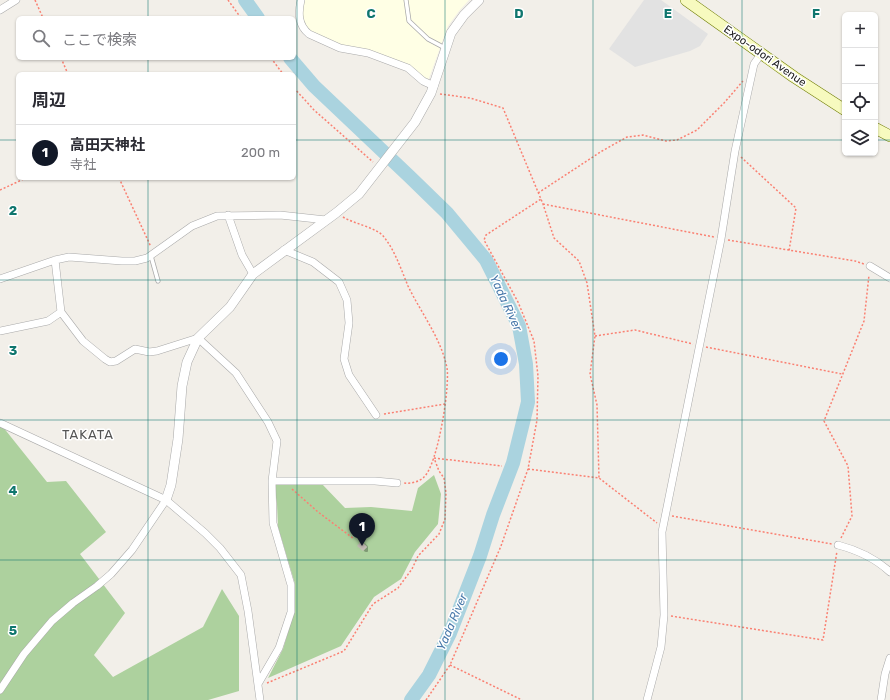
<!DOCTYPE html>
<html lang="ja">
<meta charset="utf-8">
<style>
:root{--surface:#fff;--page:#f2f2f3;--text:#2b2b33;--muted:#7c7c81;--line:#e1e1e2;--accent:#111827}
body{margin:0;font-family:Rubik,"Noto Sans JP",sans-serif;background:var(--page);color:var(--text)}
.controls{position:absolute;right:12px;top:12px;display:grid;overflow:hidden;border-radius:6px;box-shadow:0 1px 3px #0004}
.controls button{width:36px;height:36px;display:grid;place-items:center;padding:0;border:0;border-bottom:1px solid var(--line);background:var(--surface);color:var(--text);font:20px sans-serif}
.you{position:absolute;left:501px;top:359px;width:14px;height:14px;margin:-10px;border:3px solid #fff;border-radius:50%;background:#1a73e8;box-shadow:0 0 0 6px #1a73e833}
.badge{display:grid;place-items:center;width:26px;height:26px;border-radius:50%;background:var(--accent);color:#fff;font-size:13px;font-weight:700}
.pin{position:absolute;translate:-50% -33px;filter:drop-shadow(0 1px 2px #0008)}
.pin::after{content:'';position:absolute;top:21px;width:14px;height:12px;background:inherit;clip-path:polygon(0 0,100% 0,50% 100%)}
.list{margin:0;padding:0;list-style:none}
h2{display:flex;justify-content:space-between;align-items:center;height:52px;margin:0;padding:0 16px;font-size:17px}
h2 small{font-size:13px;font-weight:400;color:var(--muted)}
.list li{display:grid;grid-template-columns:26px 1fr auto;gap:12px;align-items:center;box-sizing:border-box;height:56px;padding:0 16px;border-top:1px solid var(--line)}
.list b{display:block;font-size:15px;white-space:nowrap}
.list p{margin:0;font-size:13px;white-space:nowrap;color:var(--muted)}
.list em{font-size:13px;font-style:normal;color:var(--muted)}
.icon{flex:none;width:22px;height:22px;fill:none;stroke:currentColor;stroke-width:2;stroke-linecap:round;stroke-linejoin:round}
.map{position:relative;flex:none;width:890px;height:700px;overflow:hidden}
.search{position:absolute;background:var(--surface);box-shadow:0 1px 3px #0004;left:16px;top:16px;width:280px;height:44px;display:flex;align-items:center;gap:10px;box-sizing:border-box;padding:0 14px;border-radius:6px;color:var(--muted);font-size:15px}
.panel{position:absolute;background:var(--surface);box-shadow:0 1px 3px #0004;left:16px;top:72px;width:280px;height:108px;border-radius:6px}
.map>svg:first-child{display:block}
.education{fill:#ffffe5}
.forest{fill:#add19e}
.parking{fill:#e2e2e2}
.lines{fill:none;stroke-linecap:round;stroke-linejoin:round}
.river{stroke:#aad3df;stroke-width:14}
.building{fill:#c7bfb8;filter:url(#shadow)}
.service-casing{stroke:#a9a9a9;stroke-width:5}
.minor-casing{stroke:#a9a9a9;stroke-width:8}
.tertiary-casing{stroke:#a9a9a9;stroke-width:10}
.secondary-casing{stroke:#707d05;stroke-width:12}
.path{stroke:#fa8072;stroke-width:1.5;stroke-dasharray:2 2;stroke-linecap:butt}
.service{stroke:#fff;stroke-width:3.5}
.minor{stroke:#fff;stroke-width:7}
.tertiary{stroke:#fff;stroke-width:9}
.secondary{stroke:#f7fabf;stroke-width:11}
.grid{fill:none;stroke:#0f766e;stroke-width:1;stroke-opacity:0.55}
.labels{text-anchor:middle;dominant-baseline:central;stroke-width:3;stroke-linejoin:round;paint-order:stroke}
.street-label{font-size:11px;fill:#222;stroke:#fff}
.water-label{font-size:12px;font-style:italic;fill:#4a7aab;stroke:#fff}
.quarter-label{font-size:13px;letter-spacing:1px;fill:#555;stroke:#fff}
.grid-label{font-size:13px;text-anchor:middle;font-weight:bold;fill:#0f766e;stroke:#fff;stroke-width:3;stroke-linejoin:round;paint-order:stroke}
</style>
<div class="map">
<svg width="890" height="700" viewBox="0 0 890 700">
<defs>
<filter id="shadow"><feDropShadow dx="3.5" dy="2" stdDeviation="0" flood-color="#0004"/></filter>
</defs>
<rect width="100%" height="100%" fill="#f2efe9"/>
<path class="education" d="M303 0H469L459 11 448 26 428 81 416 71 339 45 307 30 301 14Z"/>
<path class="forest" d="M0 426 3 427 47 482 66 481 106 532 80 554 125 613 94 655 113 677 203 627 222 589 239 616V691L208 700H0Z
M434 475 441 494 438 524 415 552 401 579 374 597 341 646 268 678 283 649 294 612 295 584 278 527 277 504 274 484H322L345 508 371 507 412 511 418 488Z"/>
<path class="parking" d="M644 0H661L708 34 700 46 690 51 635 67 609 49Z"/>
<g class="lines">
<path class="river" d="M245 0 258 18
M290 58 314 86 410 177 447 213 486 260 519 326 526 364 528 402 513 463 493 515 480 556 450 633 429 675 411 700"/>
</g>
<path class="building" d="M361 541 367 547 363 551 357 546Z"/>
<g class="lines">
<g class="service-casing">
<path id="service" d="M406 0 409 21 428 39 445 48
M151 256 158 281"/>
</g>
<g class="minor-casing">
<path id="minor" d="M301 0C298 13 298 25 309 34L340 48 368 53 408 68 423 81 434 86
M0 10 16 0
M228 215 242 255 253 274
M284 250 313 262 339 282 347 300 349 323 344 359 349 375 376 415
M55 260 61 312 83 341 105 359 110 362 116 361 135 349 149 352 157 351 198 338 236 373 268 422 277 441 272 481 273 523 291 585V612L279 648 258 684
M870 266 890 278
M0 279 55 260 69 257 122 261H135L147 258 192 226 217 216 280 215 326 220
M0 331 48 321 61 312
M0 423 166 500 205 533 220 548 241 575 248 611 260 700
M272 481H375L397 483
M838 545C857 550 875 558 890 572
M0 690 24 654 52 621 73 603 97 586 111 574 132 550 166 500
M647 700 661 647 664 615 662 532 721 239 735 151 754 64 761 54
M881 700 885 674 890 658"/>
</g>
<g class="tertiary-casing">
<path id="tertiary" d="M166 500 171 485 178 439 182 386 187 362 198 338 230 307 253 274 336 213 359 194 415 122 431 93 451 33 464 15 479 0"/>
</g>
<g class="secondary-casing">
<path id="secondary" d="M686 0 794 77 845 110
M875 128 890 136"/>
</g>
<path class="path" d="M35 0 43 18
M228 0 241 18
M61 58 68 74
M271 58 283 74
M294 88 314 110 373 162
M440 94 470 98 503 108 543 204 554 238 579 261 587 283 595 336 590 374 597 405 599 478
M741 157 796 208 789 251
M119 178 151 247
M0 190 26 178
M538 193 602 151 627 137 643 135 666 141 677 140 697 130 724 103 743 81
M543 204 714 237
M343 217C354 224 376 227 384 237 395 251 401 269 408 286 421 313 441 338 447 368 450 387 438 464 424 477 419 482 410 484 404 483
M728 240 855 261 864 264
M595 336 635 330 693 344
M706 347 842 374
M384 414 445 404
M434 458 502 466
M528 469 599 478 657 523
M292 489 318 512 354 539
M672 516 832 544
M841 538 852 516 848 466 824 421 864 321 869 275
M671 616 823 640 837 551
M450 665 522 700
M267 683 344 651 373 604 398 588 412 569 418 556 439 534 445 519 446 493 444 478 439 471 434 458
M426 700 450 665 501 546 528 469 537 420 538 376 534 341 518 302 484 240 486 235 541 199"/>
<use href="#service" class="service"/>
<use href="#minor" class="minor"/>
<use href="#tertiary" class="tertiary"/>
<use href="#secondary" class="secondary"/>
</g>
<path class="grid" d="M148 0V18M297 0V700M445 0V700M593 0V700M742 0V700M148 58V74M0 140H18M294 140H845M875 140H890M148 178V700M0 280H890M0 420H890M0 560H890"/>
<g class="labels">
<g class="street-label">
<text transform="translate(765 56) rotate(35)">Expo-odori Avenue</text>
</g>
<g class="water-label">
<text transform="translate(506 303) rotate(65)">Yada River</text>
<text transform="translate(452 622) rotate(-67)">Yada River</text>
</g>
<g class="quarter-label">
<text x="88" y="434">TAKATA</text>
</g>
</g>
<g class="grid-label">
<text x="371" y="18">C</text>
<text x="519" y="18">D</text>
<text x="668" y="18">E</text>
<text x="816" y="18">F</text>
<text x="13" y="215">2</text>
<text x="13" y="355">3</text>
<text x="13" y="495">4</text>
<text x="13" y="635">5</text>
</g>
</svg>
<div class="controls">
<button>+</button>
<button>−</button>
<button><svg class="icon" aria-label="locate" viewBox="0 0 24 24"><circle cx="12" cy="12" r="6"/><path d="M12 2v4M12 18v4M2 12h4M18 12h4"/></svg></button>
<button><svg class="icon" aria-label="layers" viewBox="0 0 24 24"><path d="M12 4l9 5-9 5-9-5zM3 14l9 5 9-5"/></svg></button>
</div>
<div class="you"></div>
<div class="pin badge" style="left:362px;top:546px">1</div>
<div class="search"><svg class="icon" aria-label="search" viewBox="0 0 24 24"><circle cx="10" cy="10" r="6"/><path d="M15 15l6 6"/></svg>ここで検索</div>
<section class="panel">
<h2>周辺<small></small></h2>
<ul class="list">
<li><span class="badge">1</span><div><b>高田天神社</b><p>寺社</p></div><em>200 m</em></li>
</ul>
</section>
</div>
